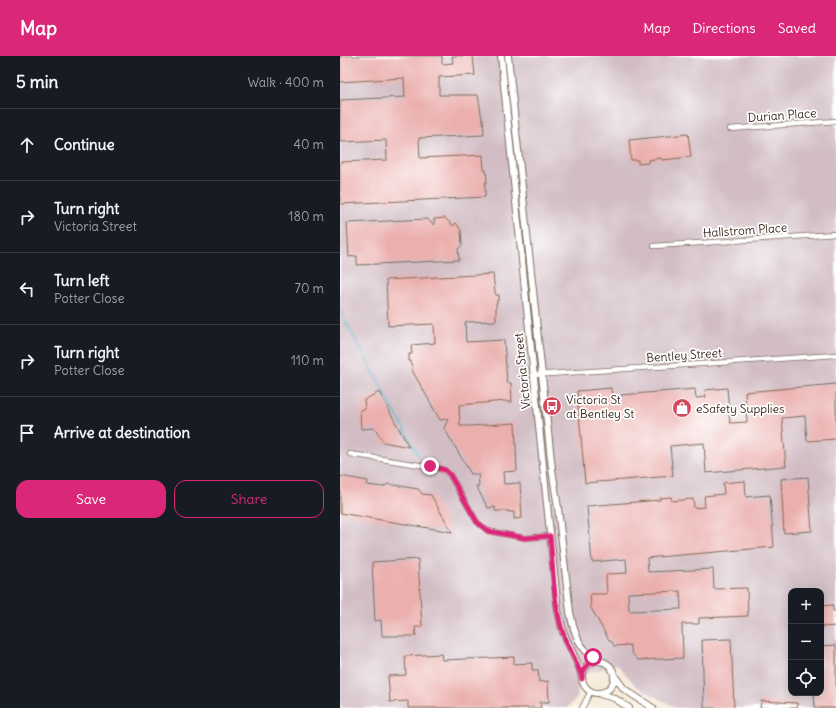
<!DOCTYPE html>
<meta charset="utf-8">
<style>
:root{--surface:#171b24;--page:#242831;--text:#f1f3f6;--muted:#9ea1a6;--line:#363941;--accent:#db2777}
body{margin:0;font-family:Delius,sans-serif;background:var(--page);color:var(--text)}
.controls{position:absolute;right:12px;bottom:12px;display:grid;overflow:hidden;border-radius:8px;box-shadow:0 2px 10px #0003}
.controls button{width:36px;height:36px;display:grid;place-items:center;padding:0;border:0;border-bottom:1px solid var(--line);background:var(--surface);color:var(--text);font:20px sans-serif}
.stop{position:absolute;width:12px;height:12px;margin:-9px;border:3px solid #db2777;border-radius:50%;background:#fff}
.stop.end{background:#db2777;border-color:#fff;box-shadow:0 1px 4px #0008}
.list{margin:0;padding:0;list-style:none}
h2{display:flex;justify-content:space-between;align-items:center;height:52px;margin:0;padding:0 16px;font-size:17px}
h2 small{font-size:13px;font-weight:400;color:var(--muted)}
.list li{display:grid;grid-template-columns:26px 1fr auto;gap:12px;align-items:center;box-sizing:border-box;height:72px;padding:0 16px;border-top:1px solid var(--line)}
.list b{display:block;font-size:15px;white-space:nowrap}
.list p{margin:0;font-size:13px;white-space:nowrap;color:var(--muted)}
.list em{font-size:13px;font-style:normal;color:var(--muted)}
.actions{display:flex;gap:8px;padding:12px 16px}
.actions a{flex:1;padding:9px 0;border:1px solid var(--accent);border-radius:12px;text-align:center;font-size:14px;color:var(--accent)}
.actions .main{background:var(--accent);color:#fff}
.icon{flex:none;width:22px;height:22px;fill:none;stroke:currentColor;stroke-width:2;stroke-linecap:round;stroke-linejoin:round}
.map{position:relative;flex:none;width:496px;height:652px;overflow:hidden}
header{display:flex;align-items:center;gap:24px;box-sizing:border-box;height:56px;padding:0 20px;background:var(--accent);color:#fff}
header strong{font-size:19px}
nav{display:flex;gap:22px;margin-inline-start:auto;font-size:14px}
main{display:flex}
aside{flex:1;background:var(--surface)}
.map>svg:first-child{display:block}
.industrial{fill:#d2bdc5;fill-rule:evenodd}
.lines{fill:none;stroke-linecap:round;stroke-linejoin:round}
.stream{stroke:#4fbacc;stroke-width:1.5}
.building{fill:#ebb0ae;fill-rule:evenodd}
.street-casing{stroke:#7d6d5f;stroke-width:6}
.secondary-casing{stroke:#7d6d5f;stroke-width:8}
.street{stroke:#fff;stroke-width:4.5}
.secondary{stroke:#fff;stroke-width:6}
.route{stroke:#db2777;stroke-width:5}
.labels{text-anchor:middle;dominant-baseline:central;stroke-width:3.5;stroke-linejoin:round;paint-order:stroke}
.street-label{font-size:12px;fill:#3b2a1e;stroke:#fff}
.poi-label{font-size:12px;fill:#3b2a1e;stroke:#fff;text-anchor:start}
</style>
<header>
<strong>Map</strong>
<nav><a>Map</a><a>Directions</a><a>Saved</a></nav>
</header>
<main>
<aside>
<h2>5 min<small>Walk · 400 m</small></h2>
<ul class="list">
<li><svg class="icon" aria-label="ahead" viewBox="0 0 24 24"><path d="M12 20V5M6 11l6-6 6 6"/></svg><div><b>Continue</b></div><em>40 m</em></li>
<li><svg class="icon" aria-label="right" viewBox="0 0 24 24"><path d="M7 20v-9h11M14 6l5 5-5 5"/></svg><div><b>Turn right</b><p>Victoria Street</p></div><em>180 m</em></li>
<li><svg class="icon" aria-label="left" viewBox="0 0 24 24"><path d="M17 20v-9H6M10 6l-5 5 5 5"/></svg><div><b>Turn left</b><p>Potter Close</p></div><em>70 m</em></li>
<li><svg class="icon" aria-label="right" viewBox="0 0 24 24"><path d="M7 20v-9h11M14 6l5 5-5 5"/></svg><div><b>Turn right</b><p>Potter Close</p></div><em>110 m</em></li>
<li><svg class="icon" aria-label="arrive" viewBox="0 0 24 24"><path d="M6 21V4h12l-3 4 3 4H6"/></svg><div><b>Arrive at destination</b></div></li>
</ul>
<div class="actions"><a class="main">Save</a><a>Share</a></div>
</aside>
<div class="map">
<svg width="496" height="652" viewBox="0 0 496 652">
<rect width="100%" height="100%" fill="#fff"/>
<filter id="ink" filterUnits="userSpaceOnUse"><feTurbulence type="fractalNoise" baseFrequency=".025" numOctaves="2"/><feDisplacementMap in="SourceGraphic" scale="8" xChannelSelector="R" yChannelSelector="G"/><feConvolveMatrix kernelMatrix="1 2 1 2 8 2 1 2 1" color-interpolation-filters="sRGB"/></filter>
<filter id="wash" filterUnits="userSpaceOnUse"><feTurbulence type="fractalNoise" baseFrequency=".012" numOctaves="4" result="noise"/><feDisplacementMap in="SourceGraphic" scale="16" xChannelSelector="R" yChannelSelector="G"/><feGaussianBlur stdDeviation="0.9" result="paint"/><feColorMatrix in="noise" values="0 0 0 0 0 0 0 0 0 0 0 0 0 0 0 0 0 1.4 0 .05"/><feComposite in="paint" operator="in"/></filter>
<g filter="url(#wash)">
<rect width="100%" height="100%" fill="#f7ead8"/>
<path class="industrial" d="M0 0H496V652H336L296 630 277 608 239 620 237 641 227 652H0ZM451 535H481V637H451Z"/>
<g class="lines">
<path class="stream" d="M0 255 79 400"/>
</g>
<g id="blocks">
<path class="building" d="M0 0H102V8L113 7 112 0H133L135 19 99 21V39H138L142 63H143L144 79 79 82 80 102 143 99 144 114H146L147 126H145V141L0 148V106L47 104 46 84 0 86V44L65 41 64 22 0 26Z
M348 78 351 101 322 104 321 102 308 104V107L298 108V104H291L289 84Z
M105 162 113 170 116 167 121 174 122 189 118 193 119 204 17 209V200L9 201 7 167 87 163 94 169V163Z
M153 218 155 236 156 239H159V244H157V247H156V265L125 266 126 286 164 284 167 327H171L172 346H167L166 345 119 349 120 370H130L175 367 177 415 163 416 164 428 180 427 182 462 174 463V456H169V455H155V451L148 452 136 430H139L138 418H131L104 372 108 363 100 364 72 314 71 305H69V298H72L71 289 95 287 94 268 48 270 46 224Z
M496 328V383L467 385 465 360 442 362 446 410 366 417 364 387 330 390 333 420 245 427 237 335 271 332 272 343H281V339L355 333 356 342 366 341 365 334 387 332 390 367 407 366 405 336Z
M39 336 69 391 43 386 35 372 21 373 20 354 25 353 24 344Z
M0 420 28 425 27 429 43 431 48 428 78 433 82 438 91 439 112 476 0 457Z
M468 421 472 475 444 477 441 423Z
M405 425 406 441 430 439 434 491 307 502 308 516 373 513 374 533 407 532 408 560 359 562V568H342L343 602 298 604 292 597 290 589 274 590 272 586 269 584 251 552 250 538H267L266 520 268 518 287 517 286 503 252 506 247 450 320 444V442L331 441 332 445 353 443 354 452 365 451 364 440 384 438 383 427ZM340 535 341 553 289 555 288 537Z
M78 503 82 571H75L76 580H42L41 564 35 565 32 506Z
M493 549V555H496V570L481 571V550Z
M391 583 394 652H366L364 651 362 584Z
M496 589V652H475L474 639H478V637H481V590Z
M101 598 102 604 174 601V608L192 607V614H198L199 626 208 625 209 646H200L201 652H68V645L50 646 48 620 66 619 65 600Z
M421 645 457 647V652H420Z"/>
</g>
</g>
<g filter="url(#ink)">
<use href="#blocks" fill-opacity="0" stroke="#7d6d5f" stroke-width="1"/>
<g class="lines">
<g class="street-casing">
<path id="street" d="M390 73 496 65
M314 190 496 178
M193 319 496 299
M10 398 98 412 105 415 110 419 137 466 148 475 185 482 210 480
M242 652 251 635"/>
</g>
<g class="secondary-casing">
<path id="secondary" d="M161 0 218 555 223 576 240 613 242 623
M168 0 212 413 218 452 230 556C234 577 239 594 259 605
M242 621a16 16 0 1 1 32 0a16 16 0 1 1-32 0Z
M274 619 284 633 313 652
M260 638 274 642 289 652"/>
</g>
<use href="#street" class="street"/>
<use href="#secondary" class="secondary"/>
</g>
</g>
<g class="lines" filter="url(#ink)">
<path class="route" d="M90 410 105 414 110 419 137 466 148 475 185 482 210 480C213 511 213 544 222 574 227 591 238 605 242 623 242 612 248 606 259 604L253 601"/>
</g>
<defs>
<g id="bus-disc" transform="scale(1)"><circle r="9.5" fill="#d1495b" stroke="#fff"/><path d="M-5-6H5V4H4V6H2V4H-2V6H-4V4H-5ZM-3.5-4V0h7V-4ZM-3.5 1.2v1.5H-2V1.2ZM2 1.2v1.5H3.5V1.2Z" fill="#fff"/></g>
<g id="shop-disc" transform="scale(1)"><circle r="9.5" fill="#d1495b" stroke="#fff"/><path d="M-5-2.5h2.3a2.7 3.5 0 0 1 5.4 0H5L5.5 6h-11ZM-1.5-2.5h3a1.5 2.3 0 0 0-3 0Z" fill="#fff"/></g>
</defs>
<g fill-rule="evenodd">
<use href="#bus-disc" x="212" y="350"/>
<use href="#shop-disc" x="342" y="352"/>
</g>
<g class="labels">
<g class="street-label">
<text transform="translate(442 59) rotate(-4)">Durian Place</text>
<text transform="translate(405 174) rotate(-4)">Hallstrom Place</text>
<text transform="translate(344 299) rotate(-4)">Bentley Street</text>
<text transform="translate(182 315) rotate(-96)">Victoria Street</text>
</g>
<g class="poi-label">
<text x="226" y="343">Victoria St<tspan x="226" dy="14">at Bentley St</tspan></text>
<text x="356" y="352">eSafety Supplies</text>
</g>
</g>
</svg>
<div class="controls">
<button>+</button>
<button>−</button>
<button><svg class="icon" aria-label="locate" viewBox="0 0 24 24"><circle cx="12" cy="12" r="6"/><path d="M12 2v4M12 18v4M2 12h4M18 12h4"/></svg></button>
</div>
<div class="stop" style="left:253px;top:601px"></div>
<div class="stop end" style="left:90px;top:410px"></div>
</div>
</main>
